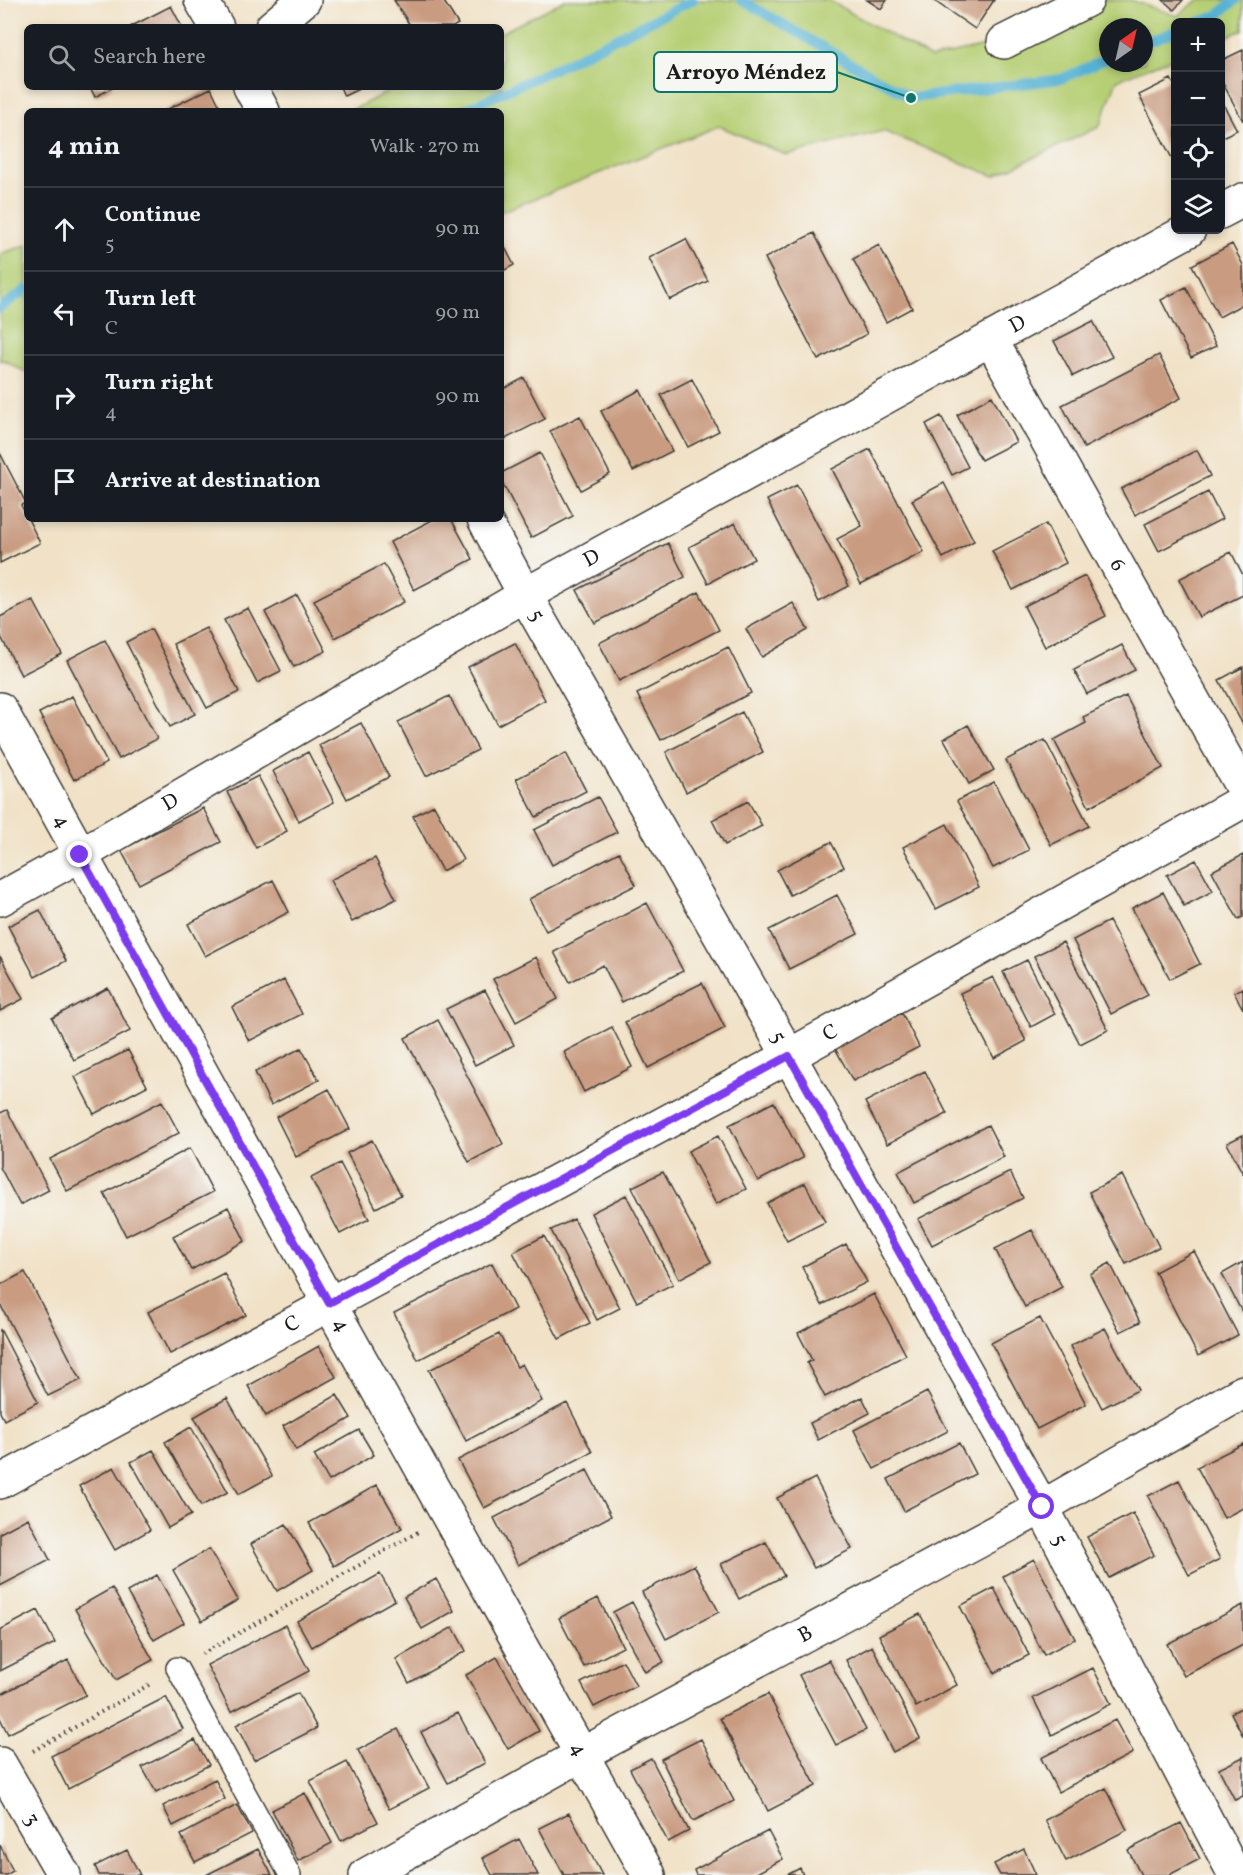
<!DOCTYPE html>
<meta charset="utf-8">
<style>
:root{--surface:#171b24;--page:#242831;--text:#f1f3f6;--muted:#9ea1a6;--line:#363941}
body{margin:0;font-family:Vollkorn,serif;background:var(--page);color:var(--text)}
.controls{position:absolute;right:18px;top:18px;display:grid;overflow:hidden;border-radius:9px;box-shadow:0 3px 9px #0003}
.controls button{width:54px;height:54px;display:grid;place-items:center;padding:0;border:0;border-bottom:2px solid var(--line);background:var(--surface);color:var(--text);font:30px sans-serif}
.compass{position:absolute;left:1099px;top:18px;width:54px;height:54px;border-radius:50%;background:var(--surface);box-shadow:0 3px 9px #0003;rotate:34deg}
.stop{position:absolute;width:18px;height:18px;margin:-14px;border:4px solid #7c3aed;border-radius:50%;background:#fff}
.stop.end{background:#7c3aed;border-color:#fff;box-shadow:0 2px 6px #0008}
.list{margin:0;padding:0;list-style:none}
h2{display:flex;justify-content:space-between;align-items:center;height:78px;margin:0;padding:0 24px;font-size:26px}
h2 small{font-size:20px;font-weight:400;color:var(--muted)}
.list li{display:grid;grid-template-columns:39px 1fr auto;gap:18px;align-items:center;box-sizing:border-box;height:84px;padding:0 24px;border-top:2px solid var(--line)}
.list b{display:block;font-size:22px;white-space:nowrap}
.list p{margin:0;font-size:20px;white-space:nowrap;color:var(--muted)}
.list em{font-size:20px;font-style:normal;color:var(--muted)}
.icon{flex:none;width:33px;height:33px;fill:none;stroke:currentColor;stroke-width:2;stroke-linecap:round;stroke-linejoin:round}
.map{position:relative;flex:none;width:1243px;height:1875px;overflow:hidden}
.search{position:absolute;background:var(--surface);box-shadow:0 3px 9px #0003;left:24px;top:24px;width:480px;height:66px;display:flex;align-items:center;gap:15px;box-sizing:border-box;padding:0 21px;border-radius:9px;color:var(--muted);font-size:22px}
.panel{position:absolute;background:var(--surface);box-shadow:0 3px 9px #0003;left:24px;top:108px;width:480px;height:414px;border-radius:9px}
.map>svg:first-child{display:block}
.green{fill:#b6cf74;stroke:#697648;stroke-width:1.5;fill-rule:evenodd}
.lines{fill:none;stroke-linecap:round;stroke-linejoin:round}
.stream{stroke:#56b2d4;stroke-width:10}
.building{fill:#c99b81}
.lane-casing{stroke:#3c3a36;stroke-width:24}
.street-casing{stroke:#3c3a36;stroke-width:36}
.secondary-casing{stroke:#3c3a36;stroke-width:36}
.path{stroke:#3c3a36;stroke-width:4;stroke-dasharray:1.5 4.5;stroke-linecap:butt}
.lane{stroke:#fff;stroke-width:21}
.street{stroke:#fff;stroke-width:33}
.secondary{stroke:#fff;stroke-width:33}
.route{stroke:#7c3aed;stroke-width:8}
.labels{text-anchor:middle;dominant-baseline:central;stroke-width:4.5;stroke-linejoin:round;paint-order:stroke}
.street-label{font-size:21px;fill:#1c1c1c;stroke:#f6f6f2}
.leader{fill:none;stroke:#0f766e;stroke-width:2}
.callout-dot{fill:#0f766e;stroke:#f6f6f2;stroke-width:2}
.callout{fill:#f6f6f2;stroke:#0f766e;stroke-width:2}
.callout-label{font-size:22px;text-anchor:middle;font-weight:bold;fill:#1c1c1c}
</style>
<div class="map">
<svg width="1243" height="1875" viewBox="0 0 1243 1875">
<rect width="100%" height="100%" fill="#f6f6f2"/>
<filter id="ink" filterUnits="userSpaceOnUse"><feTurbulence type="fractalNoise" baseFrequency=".0167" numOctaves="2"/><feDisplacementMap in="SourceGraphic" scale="12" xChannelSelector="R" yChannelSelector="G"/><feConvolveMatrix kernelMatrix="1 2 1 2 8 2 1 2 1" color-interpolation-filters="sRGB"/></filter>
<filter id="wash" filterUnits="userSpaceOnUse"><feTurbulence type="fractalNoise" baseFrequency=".008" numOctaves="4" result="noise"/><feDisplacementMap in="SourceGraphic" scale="24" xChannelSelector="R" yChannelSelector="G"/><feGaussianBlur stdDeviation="1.35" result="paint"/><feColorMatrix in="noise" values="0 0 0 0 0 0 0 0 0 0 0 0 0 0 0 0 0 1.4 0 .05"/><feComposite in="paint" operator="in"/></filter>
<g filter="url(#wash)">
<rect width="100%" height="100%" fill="#f1e2c7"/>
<path class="green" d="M565 0H828L931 58 1004 42 1100 0H1131L1177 16 1198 0H1243V30L1221 39 1220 22H1176L1175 57 1117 80 1099 127 994 176 883 131 786 155 719 126 501 212V111H350L397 87H501V33ZM1108 27H1144V63H1108Z
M27 245V373L4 360 0 361V254Z"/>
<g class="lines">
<path class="stream" d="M741 0 911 98 1061 79 1108 58
M1199 22 1216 16 1236 0
M1144 43 1176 31
M462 111 554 69 693 0
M0 308 27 289"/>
</g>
<g id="blocks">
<path class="building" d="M394 0H443L458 24 453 27H411Z
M867 0H887L881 9Z
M933 0H994L975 29Z
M1163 0H1183L1174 10Z
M171 6 182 27H130Z
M1243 50V121L1220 78V61Z
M1171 79 1176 88V166L1139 95Z
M90 87H114L95 97Z
M340 87H363L344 96Z
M211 88 222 111H164Z
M1220 98 1237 130 1220 138Z
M814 233 867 334 818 360 765 258Z
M686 239 708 281 670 300 649 258Z
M501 240 514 265 501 272Z
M1232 244 1243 265V304L1219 317 1192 265Z
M879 245 912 308 886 322 853 259Z
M1186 287 1216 346 1191 358 1161 300Z
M1093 321 1112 357 1073 376 1054 341Z
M1159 355 1181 398 1084 448 1062 405Z
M524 378 545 419 501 441V390Z
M692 379 719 431 688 447 661 395Z
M640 390 672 451 633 471 601 411Z
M992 396 1016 442 981 460 957 415Z
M580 416 610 474 581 490 550 431Z
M941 416 968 467 952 475 926 424Z
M870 449 924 552 861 584 837 539 862 526 832 469Z
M1197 450 1210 476 1135 515 1121 489Z
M0 453 26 503 21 505 40 543 0 563Z
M540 453 573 516 531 538 501 480V473Z
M944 483 974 541 943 558 912 500Z
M797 485 849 586 819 602 767 500Z
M1208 492 1222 519 1159 551 1145 524Z
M434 519H451L473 559 414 590 390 542Z
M735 523 754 559 708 583 689 547Z
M1046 524 1066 563 1013 590 992 551Z
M668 543 685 577 595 623 577 590Z
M1231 552 1243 575V595L1199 617 1179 579Z
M384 564 404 602 335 638 314 600Z
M1085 576 1106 616 1045 647 1024 606Z
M699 592 719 630 619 681 599 643Z
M297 595 326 651 294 667 265 612Z
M33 600 62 654 21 675 0 635V617Z
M793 603 808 630 762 657 746 629Z
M248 608 281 671 257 683 224 620Z
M206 628 239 692 207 708 173 644Z
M151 629 195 714 170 727 126 642Z
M105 640 157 739 119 759 67 660Z
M515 643 545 700 498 725 468 667Z
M1122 645 1135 670 1087 694 1074 670Z
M728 647 751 693 661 740 637 694Z
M1243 667V725L1219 680Z
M72 696 107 763 74 780 39 713Z
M449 696 478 750 426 776 398 722Z
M1126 696 1163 768 1089 807 1054 740 1086 723 1083 717Z
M742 712 763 752 686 792 666 752Z
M361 723 389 777 347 799 319 745Z
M968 725 994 770 969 784 944 739Z
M1045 740 1089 826 1051 845 1006 760Z
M308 752 334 802 299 821 273 771Z
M566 753 586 791 536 817 516 779Z
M258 776 287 831 256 848 227 792Z
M994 782 1029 850 993 868 957 801Z
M598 797 617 832 552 865 534 830Z
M748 801 762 826 725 845 712 820Z
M434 805 463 860 442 871 413 816Z
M203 808 221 842 139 884 121 850Z
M947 824 979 887 936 909 903 847Z
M831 842 844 867 790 895 777 870Z
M619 852 636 885 546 931 529 899Z
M1243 855V917L1238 919 1212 871Z
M375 858 396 899 352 922 330 880Z
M1196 860 1213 891 1184 906 1167 875Z
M273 880 289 912 205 956 188 924Z
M1163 892 1200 964 1170 979 1132 908Z
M837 895 858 934 789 969 769 930Z
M647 903 683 971 622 1002 603 965 570 982 554 952Z
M40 910 66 961 35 977 8 926Z
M1109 921 1148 995 1111 1014 1073 940Z
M1063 942 1108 1030 1080 1044 1034 956Z
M0 956 23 999 0 1011Z
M536 957 558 999 516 1022 493 979Z
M1027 960 1055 1014 1031 1027 1003 972Z
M993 977 1026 1041 994 1058 960 993Z
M284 980 302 1014 249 1041 232 1007Z
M702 983 725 1028 648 1068 625 1022Z
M108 988 130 1031 74 1060 52 1018Z
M1243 988V1009L1234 992Z
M485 990 514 1045 475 1065 446 1009Z
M902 1013 919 1047 853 1081 835 1048Z
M438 1020 503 1144 469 1162 405 1038Z
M612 1027 632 1067 584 1092 564 1052Z
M301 1048 319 1080 271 1105 255 1072Z
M128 1050 147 1086 94 1114 75 1077Z
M925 1071 947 1114 887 1144 865 1102Z
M329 1089 350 1129 296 1157 276 1117Z
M162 1101 179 1133 67 1191 50 1159Z
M774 1102 803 1158 758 1181 729 1125Z
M7 1110 49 1190 20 1205 0 1167V1113Z
M988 1125 1004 1157 914 1203 898 1172Z
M1243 1135V1174L1227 1143Z
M718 1136 746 1189 716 1204 688 1151Z
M372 1140 401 1195 376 1208 347 1153Z
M190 1148 213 1192 126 1236 104 1193Z
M340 1163 369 1219 340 1234 311 1178Z
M663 1172 711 1262 679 1279 632 1187Z
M1010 1172 1023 1198 932 1245 918 1219Z
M1122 1175 1159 1247 1126 1264 1089 1192Z
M805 1183 825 1222 787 1241 767 1203Z
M626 1195 673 1284 637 1302 591 1213Z
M228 1207 245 1241 191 1270 173 1236Z
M574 1219 620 1308 597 1320 551 1230Z
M1032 1230 1062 1287 1025 1307 995 1249Z
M544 1236 590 1323 559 1339 513 1252Z
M846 1244 867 1282 822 1305 802 1267Z
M1194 1251 1238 1335 1198 1356 1155 1272Z
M1243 1262V1314L1222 1274Z
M492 1263 515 1309 418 1360 394 1313Z
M1110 1263 1140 1322 1120 1332 1090 1274Z
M25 1272 81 1380 48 1396 0 1304V1285Z
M224 1273 246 1315 170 1354 148 1312Z
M874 1294 906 1355 825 1397 807 1363 812 1360 798 1333Z
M1040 1318 1086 1404 1037 1429 991 1343Z
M1105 1328 1138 1390 1102 1408 1070 1346Z
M0 1329 38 1402 4 1420 0 1412Z
M499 1334 517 1367 522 1364 542 1401 466 1441 429 1370Z
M319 1346 336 1377 266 1416 248 1386Z
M927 1392 948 1431 874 1469 854 1430Z
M337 1395 351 1418 296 1450 283 1426Z
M862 1397 870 1413 818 1440 810 1423Z
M227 1398 272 1476 239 1494 194 1417Z
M567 1403 592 1452 484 1508 458 1460Z
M191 1427 228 1492 201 1506 165 1442Z
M359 1430 374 1455 329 1481 314 1455Z
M959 1443 975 1474 904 1511 888 1479Z
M1243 1444V1508L1224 1518 1197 1467Z
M153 1450 191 1515 168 1528 131 1462Z
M114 1467 150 1530 115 1550 79 1486Z
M587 1470 611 1516 518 1565 494 1518Z
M815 1478 852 1549 814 1568 777 1498Z
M1179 1480 1220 1559 1189 1575 1148 1496Z
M377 1485 402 1528 334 1566 309 1523Z
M1133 1513 1154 1555 1109 1578 1087 1537Z
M28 1518 50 1560 0 1586V1533Z
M286 1524 313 1570 277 1591 251 1544Z
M766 1542 784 1576 739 1599 721 1564Z
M209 1549 238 1600 202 1621 173 1570Z
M1034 1559 1075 1639 1044 1655 1003 1576Z
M694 1565 719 1612 666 1639 642 1592Z
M380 1574 395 1600 312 1647 297 1621Z
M157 1575 184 1623 154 1640 127 1592Z
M436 1579 454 1611 422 1629 404 1597Z
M112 1588 153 1660 116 1680 75 1609Z
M994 1588 1029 1655 995 1673 960 1606Z
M598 1598 623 1647 584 1667 559 1618Z
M632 1602 664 1662 645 1672 613 1612Z
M1243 1605V1645L1184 1676 1167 1644Z
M38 1610 55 1643 0 1671V1630Z
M920 1614 957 1685 916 1707 879 1635Z
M285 1625 309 1671 231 1712 207 1665Z
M453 1627 466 1651 409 1683 396 1659Z
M872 1646 920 1738 893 1752 846 1660Z
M497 1657 539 1731 508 1749 466 1675Z
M68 1660 86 1695 8 1734 0 1718V1695Z
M829 1660 866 1730 836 1745 799 1675Z
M623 1661 636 1686 594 1707 581 1683Z
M1093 1668 1111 1704 1052 1735 1033 1698Z
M298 1693 317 1728 254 1760 236 1725Z
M768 1694 816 1786 768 1811 720 1718Z
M166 1697 183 1729 68 1789 51 1756Z
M1243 1707V1736L1231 1713Z
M458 1713 485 1763 448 1783 421 1732Z
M1115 1720 1133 1753 1058 1792 1041 1758Z
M398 1729 429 1788 389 1809 358 1750Z
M701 1739 734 1801 693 1821 661 1759Z
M195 1740 209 1765 156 1792 142 1767Z
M1243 1757V1796L1235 1800 1219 1769Z
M651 1758 689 1831 668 1842 630 1769Z
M347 1762 378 1822 341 1841 310 1781Z
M215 1779 225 1799 173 1826 163 1806Z
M1106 1788 1127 1830 1066 1861 1045 1820Z
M305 1793 332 1843 298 1861 272 1810Z
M237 1805 252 1833 195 1862 181 1835Z
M569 1813 602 1875H564L539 1828Z
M1181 1823 1200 1859 1169 1875H1141L1128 1850Z
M768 1831 783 1859 753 1875H696L694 1870Z
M519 1839 538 1875H492L483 1858Z
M0 1845 13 1871 6 1875H0Z
M258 1849 272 1875H206Z
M1024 1849 1036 1875H1000L994 1864Z
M127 1850 140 1875H99L95 1866Z
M800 1868 803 1875H787Z"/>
</g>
</g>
<g filter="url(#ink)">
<use href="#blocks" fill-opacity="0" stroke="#3c3a36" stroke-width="1.5"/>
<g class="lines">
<g class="lane-casing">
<path id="lane" d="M177 1668 290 1875"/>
</g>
<g class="street-casing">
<g id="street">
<path d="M272 27 304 0"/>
<path d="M1004 42 1087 0"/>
<path d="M1220 212 1243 200"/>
<path id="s1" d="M991 340 1243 789"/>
<path id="s2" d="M525 595 1189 230"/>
<path id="s3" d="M0 709 329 1303 649 1875"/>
<path id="s4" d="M0 1482 789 1056 1243 801"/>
<path id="s5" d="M0 1764 64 1875"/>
<path id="s6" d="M366 1875 581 1755 1042 1507 1243 1392"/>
</g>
</g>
<g class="secondary-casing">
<g id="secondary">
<path d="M201 0 217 27"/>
<path d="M250 87 263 111"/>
<path id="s7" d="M484 519 525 595 789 1056 1042 1507 1235 1875"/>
<path id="s8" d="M0 899 80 855 525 595"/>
</g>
</g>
<path class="path" d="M202 1654 418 1532
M33 1751 152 1683"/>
<use href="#lane" class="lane"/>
<use href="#street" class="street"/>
<use href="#secondary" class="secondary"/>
</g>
</g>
<g class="lines" filter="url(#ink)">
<path class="route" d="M80 855 329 1303 789 1056 1042 1507"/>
</g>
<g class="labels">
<g class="street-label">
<text stroke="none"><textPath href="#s2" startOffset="562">D</textPath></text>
<text stroke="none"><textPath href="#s2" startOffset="76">D</textPath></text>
<text stroke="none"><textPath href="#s1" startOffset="258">6</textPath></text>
<text stroke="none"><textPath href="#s7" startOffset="110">5</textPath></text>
<text stroke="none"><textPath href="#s8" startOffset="196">D</textPath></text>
<text stroke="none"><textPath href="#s3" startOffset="128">4</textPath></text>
<text stroke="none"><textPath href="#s4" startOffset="944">C</textPath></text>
<text stroke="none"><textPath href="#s7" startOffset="596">5</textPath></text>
<text stroke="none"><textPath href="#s4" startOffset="332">C</textPath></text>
<text stroke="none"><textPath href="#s3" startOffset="704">4</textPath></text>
<text stroke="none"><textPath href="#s7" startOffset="1172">5</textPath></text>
<text stroke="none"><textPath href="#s6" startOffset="501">B</textPath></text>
<text stroke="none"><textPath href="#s3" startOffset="1190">4</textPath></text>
<text stroke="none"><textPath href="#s5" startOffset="64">3</textPath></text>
</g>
</g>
<path class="leader" d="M911 98L837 72"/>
<circle class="callout-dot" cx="911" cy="98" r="6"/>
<rect class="callout" x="654" y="52" width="183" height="40" rx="6"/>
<g class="callout-label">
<text x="746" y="79">Arroyo Méndez</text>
</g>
</svg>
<div class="controls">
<button>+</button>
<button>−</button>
<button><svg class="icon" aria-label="locate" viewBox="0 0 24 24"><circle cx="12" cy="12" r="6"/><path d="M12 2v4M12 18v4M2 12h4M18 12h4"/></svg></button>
<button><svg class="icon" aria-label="layers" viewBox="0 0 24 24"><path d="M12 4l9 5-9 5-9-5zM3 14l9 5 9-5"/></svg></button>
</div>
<svg class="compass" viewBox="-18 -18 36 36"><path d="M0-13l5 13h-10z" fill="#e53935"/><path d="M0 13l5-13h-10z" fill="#9ea1a6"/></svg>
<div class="stop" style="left:1042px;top:1507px"></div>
<div class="stop end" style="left:80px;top:855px"></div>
<div class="search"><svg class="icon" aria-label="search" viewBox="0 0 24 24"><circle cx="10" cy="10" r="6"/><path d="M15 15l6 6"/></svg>Search here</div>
<section class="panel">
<h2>4 min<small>Walk · 270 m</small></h2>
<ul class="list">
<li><svg class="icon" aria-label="ahead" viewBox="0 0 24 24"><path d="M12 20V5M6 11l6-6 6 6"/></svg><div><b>Continue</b><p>5</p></div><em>90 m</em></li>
<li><svg class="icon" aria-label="left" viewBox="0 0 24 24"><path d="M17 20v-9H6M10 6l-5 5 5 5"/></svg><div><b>Turn left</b><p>C</p></div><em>90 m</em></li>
<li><svg class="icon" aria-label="right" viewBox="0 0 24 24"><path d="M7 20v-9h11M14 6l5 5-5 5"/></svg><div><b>Turn right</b><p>4</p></div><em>90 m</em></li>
<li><svg class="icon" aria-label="arrive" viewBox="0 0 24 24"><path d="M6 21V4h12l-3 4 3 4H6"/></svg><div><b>Arrive at destination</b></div></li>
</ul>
</section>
</div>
